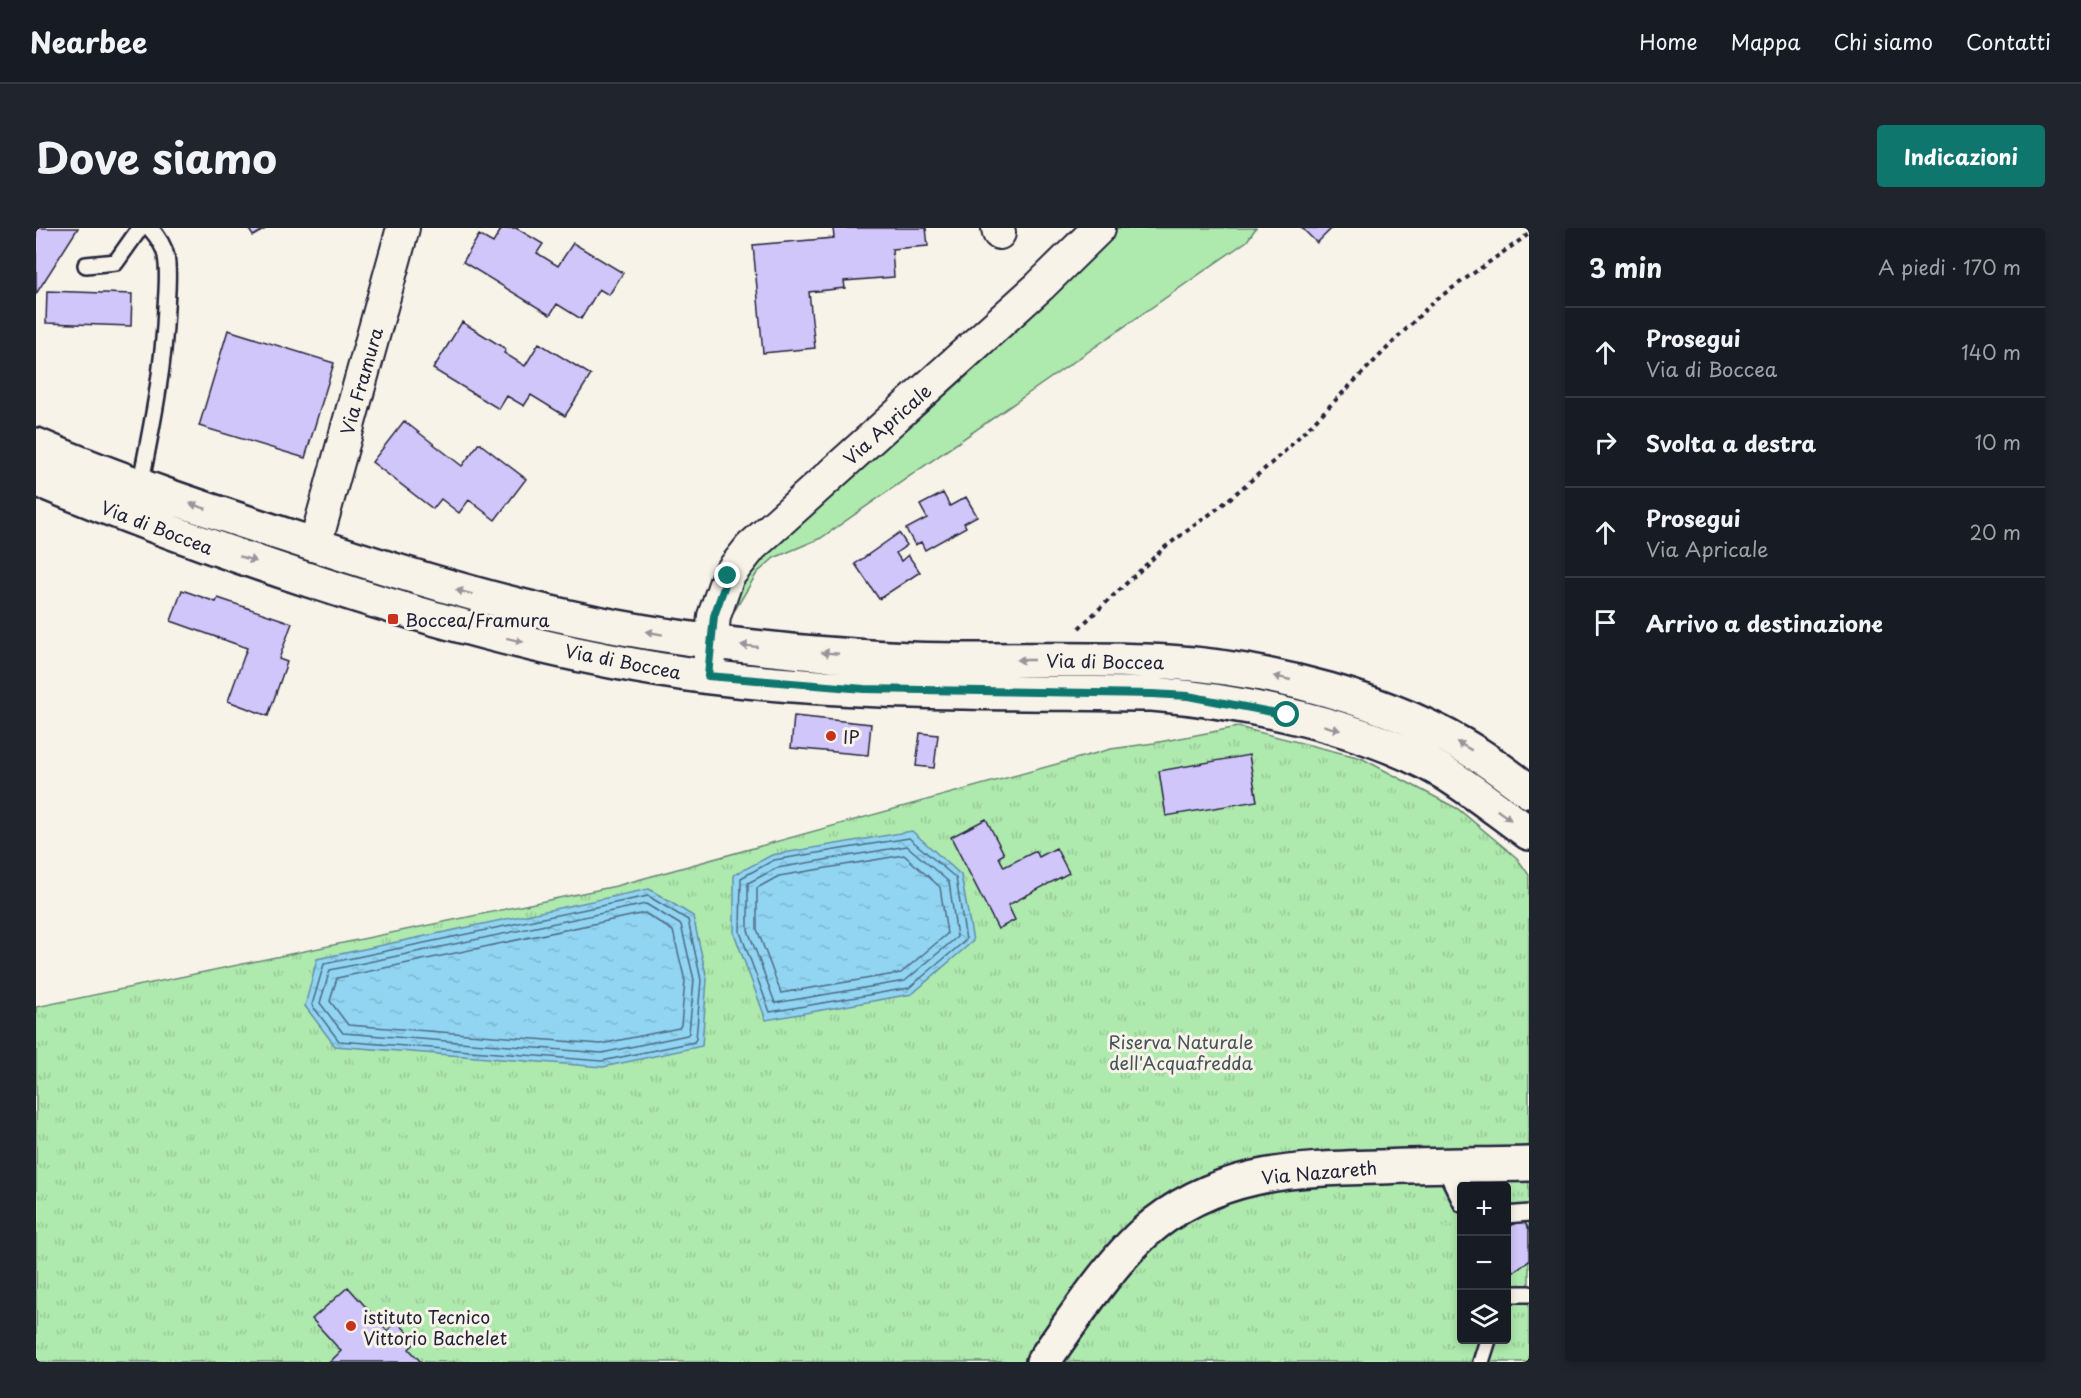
<!DOCTYPE html>
<html lang="it">
<meta charset="utf-8">
<style>
:root{--surface:#171b24;--page:#20242c;--text:#f1f3f6;--muted:#9ea1a6;--line:#363941;--accent:#0f766e}
body{margin:0;font-family:"Playpen Sans",sans-serif;background:var(--page);color:var(--text)}
.controls{position:absolute;right:18px;bottom:18px;display:grid;overflow:hidden;border-radius:6px;box-shadow:0 3px 9px #0003}
.controls button{width:54px;height:54px;display:grid;place-items:center;padding:0;border:0;border-bottom:2px solid var(--line);background:var(--surface);color:var(--text);font:30px sans-serif}
.stop{position:absolute;width:18px;height:18px;margin:-14px;border:4px solid #0f766e;border-radius:50%;background:#fff}
.stop.end{background:#0f766e;border-color:#fff;box-shadow:0 2px 6px #0008}
.list{margin:0;padding:0;list-style:none}
h2{display:flex;justify-content:space-between;align-items:center;height:78px;margin:0;padding:0 24px;font-size:26px}
h2 small{font-size:20px;font-weight:400;color:var(--muted)}
.list li{display:grid;grid-template-columns:39px 1fr auto;gap:18px;align-items:center;box-sizing:border-box;height:90px;padding:0 24px;border-top:2px solid var(--line)}
.list b{display:block;font-size:22px;white-space:nowrap}
.list p{margin:0;font-size:20px;white-space:nowrap;color:var(--muted)}
.list em{font-size:20px;font-style:normal;color:var(--muted)}
.icon{flex:none;width:33px;height:33px;fill:none;stroke:currentColor;stroke-width:2;stroke-linecap:round;stroke-linejoin:round}
.map{position:relative;flex:none;width:1493px;height:1134px;overflow:hidden;border-radius:6px}
header{display:flex;align-items:center;gap:36px;box-sizing:border-box;height:84px;padding:0 30px;background:var(--surface);border-bottom:2px solid var(--line)}
header strong{font-size:28px}
nav{display:flex;gap:33px;margin-inline-start:auto;font-size:21px}
.intro{display:flex;align-items:center;justify-content:space-between;box-sizing:border-box;height:144px;padding:0 36px}
h1{margin:0;font-size:42px}
.button{padding:15px 27px;border-radius:6px;background:var(--accent);color:#fff;font-size:21px;font-weight:700}
main{display:flex;gap:36px;padding:0 36px}
aside{flex:1;background:var(--surface);border-radius:6px;box-shadow:0 3px 9px #0003}
.map>svg:first-child{display:block}
.green{fill:#aee9ad;stroke:#688674;stroke-width:1.5}
.park{fill:url(#park-tufts);stroke:#688674;stroke-width:1.5;fill-rule:evenodd}
.water{fill:url(#water-ripples);stroke:#658da9;stroke-width:1.5}
.lines{fill:none;stroke-linecap:round;stroke-linejoin:round}
.shore{stroke:#4e6a84;stroke-width:1.5}
.building{fill:#d0c6f9;stroke:#22223b;stroke-width:1.5}
.lane-casing{stroke:#22223b;stroke-width:20}
.street-casing{stroke:#22223b;stroke-width:36}
.secondary-casing{stroke:#22223b;stroke-width:38}
.path{stroke:#22223b;stroke-width:4;stroke-dasharray:4.5 4.5;stroke-linecap:butt}
.lane{stroke:#f7f3e8;stroke-width:15}
.street{stroke:#f7f3e8;stroke-width:32}
.secondary{stroke:#f7f3e8;stroke-width:33}
.oneway{fill:#97959a}
.route{stroke:#0f766e;stroke-width:8}
.poi-dot{fill:#c8321e;stroke:#f7f3e8;stroke-width:2}
.labels{text-anchor:middle;dominant-baseline:central;stroke-width:6;stroke-linejoin:round;paint-order:stroke}
.street-label{font-size:18px;fill:#22223b;stroke:#f7f3e8}
.poi-label{font-size:18px;fill:#22223b;stroke:#f7f3e8;text-anchor:start}
.park-label{font-size:18px;fill:#455458;stroke:#f7f3e8}
</style>
<header>
<strong>Nearbee</strong>
<nav><a>Home</a><a>Mappa</a><a>Chi siamo</a><a>Contatti</a></nav>
</header>
<div class="intro"><h1>Dove siamo</h1><a class="button">Indicazioni</a></div>
<main>
<div class="map">
<svg width="1493" height="1134" viewBox="0 0 1493 1134">
<defs>
<pattern id="park-tufts" width="24" height="20" patternUnits="userSpaceOnUse" patternTransform="scale(1.5)"><rect width="24" height="20" fill="#aee9ad"/><path d="M3 7l-1-3M5 7V3M7 7l1-3M15 17l-1-3M17 17v-4M19 17l1-3" fill="none" stroke="#95c896"/></pattern>
<pattern id="water-ripples" width="26" height="14" patternUnits="userSpaceOnUse" patternTransform="scale(1.5)"><rect width="26" height="14" fill="#91d5f2"/><path d="M2 4q2-2 4 0t4 0M15 11q2-2 4 0t4 0" fill="none" stroke="#7db7d0"/></pattern>
</defs>
<rect width="100%" height="100%" fill="#f7f3e8"/>
<filter id="ink" filterUnits="userSpaceOnUse"><feTurbulence type="fractalNoise" baseFrequency=".0167" numOctaves="2"/><feDisplacementMap in="SourceGraphic" scale="12" xChannelSelector="R" yChannelSelector="G"/><feConvolveMatrix kernelMatrix="1 2 1 2 8 2 1 2 1" color-interpolation-filters="sRGB"/></filter>
<g filter="url(#ink)">
<path class="green" d="M1080 0H1220L1211 13 785 310 738 330 721 345 699 382 703 358 713 341 940 140Z"/>
<path class="park" d="M1202 499 1325 530 1422 581 1481 630 1493 647V1134H0V779L580 658 1075 521 1118 515ZM1426 958H1470V1112H1426Z"/>
<path class="water" d="M876 603 925 647 937 713 876 766 730 792 698 705V647L736 627Z
M613 661 657 688 671 751 666 818 567 839 299 818 269 778 281 731Z"/>
<g class="lines">
<path class="shore" d="M873 610 920 650 930 712 873 760 734 784 704 704 705 650 738 632Z
M871 618 913 654 921 709 869 753 739 775 712 702V655L741 640Z
M868 627 904 659 911 706 865 745 745 765 721 701V660L743 648Z
M612 668 652 692 665 752 660 811 658 814 566 833 303 813 276 777 288 736Z
M610 676 645 697 658 752 653 805 651 807 566 825 307 805 284 775 294 742Z
M609 685 637 703 649 753 645 797 643 800 565 816 312 797 294 773 301 750Z"/>
</g>
<path class="building" d="M0 0H42L0 66Z
M212 0H231L217 8Z
M466 0H480L507 16 501 25 522 38 537 15 587 45 573 67 563 61 545 91 521 76 514 87 427 34 443 7 457 15Z
M797 0H890L892 18 856 21 858 49 808 53 809 60 773 64 779 120 727 125 717 17 798 10Z
M1266 0H1296L1281 15Z
M11 63 96 66 95 98 10 95Z
M426 94 470 121 468 125 489 138 503 115 555 147 529 188 495 167 488 178 471 168 463 181 397 141Z
M192 102 298 135 269 230 163 198Z
M368 193 426 238 443 215 490 251 459 292 433 272 423 285 405 271 397 281 336 234Z
M907 265 914 278 930 269 941 288 928 295 930 299 889 322 885 314 879 317 870 301 891 290 884 277Z
M863 305 871 317 860 325 865 333 872 327 884 344 843 371 819 336Z
M146 362 180 374 182 370 256 395 243 431 251 434 232 488 192 473 211 420 135 393Z
M758 488 835 496 832 527 755 520Z
M884 505 902 507 898 540 880 538Z
M1213 527 1221 573 1130 588 1123 543Z
M950 591 968 626 963 629 968 639 1000 623 1003 629 1020 620 1033 645 972 677 979 692 962 701 915 609Z
M1486 991 1493 1001V1033L1478 1044 1470 1033V1001Z
M312 1059 351 1103 361 1093 380 1114 373 1121 385 1134H294L305 1123 276 1091Z"/>
<g class="lines">
<g class="lane-casing">
<path id="lane" d="M50 37 80 34 104 0
M104 258C116 198 128 140 130 79 131 63 133 44 130 28 128 18 121 8 114 0
M1407 937 1426 976
M1470 987 1493 985
M1477 1066H1493
M1445 1134 1452 1112"/>
</g>
<g class="street-casing">
<path id="street" d="M962 0 963 5
M279 317 367 0
M672 449 678 388 692 348 715 319 1004 58 1063 0"/>
</g>
<g class="secondary-casing">
<path id="secondary" d="M0 217C86 254 175 283 264 312 390 354 517 392 649 410 723 421 799 428 874 431 960 434 1046 429 1132 434 1232 440 1357 472 1443 527 1460 538 1477 551 1493 563
M0 251C89 288 179 321 270 351 401 394 535 431 673 449 819 467 968 464 1116 466 1206 473 1328 498 1407 544 1437 562 1465 585 1493 605
M1007 1134C1036 1093 1072 1038 1108 1005 1177 944 1255 941 1343 939 1393 937 1443 937 1493 936"/>
</g>
<path class="path" d="M1043 400 1129 319 1185 278 1246 226 1398 73 1493 6"/>
<use href="#lane" class="lane"/>
<use href="#street" class="street"/>
<use href="#secondary" class="secondary"/>
</g>
<defs><path id="oneway-solid" d="M-6-.8H1V-3.2L6.5 0L1 3.2V.8H-6Z" transform="scale(1.5)"/></defs>
<g class="oneway">
<use href="#oneway-solid" transform="translate(162 278) rotate(-162)"/>
<use href="#oneway-solid" transform="translate(212 331) rotate(18)"/>
<use href="#oneway-solid" transform="translate(428 364) rotate(-165)"/>
<use href="#oneway-solid" transform="translate(618 405) rotate(-170)"/>
<use href="#oneway-solid" transform="translate(479 412) rotate(14)"/>
<use href="#oneway-solid" transform="translate(713 418) rotate(-174)"/>
<use href="#oneway-solid" transform="translate(794 425) rotate(-175)"/>
<use href="#oneway-solid" transform="translate(989 432) rotate(-180)"/>
<use href="#oneway-solid" transform="translate(1246 450) rotate(-167)"/>
<use href="#oneway-solid" transform="translate(1296 500) rotate(17)"/>
<use href="#oneway-solid" transform="translate(1428 518) rotate(-151)"/>
<use href="#oneway-solid" transform="translate(1468 587) rotate(36)"/>
</g>
</g>
<g class="lines" filter="url(#ink)">
<path class="route" d="M692 348 678 388 672 448 828 461 1116 466 1152 468 1251 487"/>
</g>
<g class="poi-dot">
<rect x="351" y="385" width="12" height="12" rx="3"/>
<circle cx="795" cy="508" r="6"/>
<circle cx="315" cy="1098" r="6"/>
</g>
<g class="labels">
<g class="street-label">
<text transform="translate(325 153) rotate(-74)">Via Framura</text>
<text transform="translate(851 196) rotate(-42)">Via Apricale</text>
<text transform="translate(121 299) rotate(21)">Via di Boccea</text>
<text transform="translate(587 433) rotate(11)">Via di Boccea</text>
<text transform="translate(1069 433) rotate(1)">Via di Boccea</text>
<text transform="translate(1283 944) rotate(-5)">Via Nazareth</text>
</g>
<g class="poi-label">
<text x="369" y="391">Boccea/Framura</text>
<text x="807" y="508">IP</text>
<text x="327" y="1088">istituto Tecnico<tspan x="327" dy="21">Vittorio Bachelet</tspan></text>
</g>
<g class="park-label">
<text x="1145" y="813">Riserva Naturale<tspan x="1145" dy="21">dell'Acquafredda</tspan></text>
</g>
</g>
</svg>
<div class="controls">
<button>+</button>
<button>−</button>
<button><svg class="icon" aria-label="layers" viewBox="0 0 24 24"><path d="M12 4l9 5-9 5-9-5zM3 14l9 5 9-5"/></svg></button>
</div>
<div class="stop" style="left:1251px;top:487px"></div>
<div class="stop end" style="left:692px;top:348px"></div>
</div>
<aside>
<h2>3 min<small>A piedi · 170 m</small></h2>
<ul class="list">
<li><svg class="icon" aria-label="ahead" viewBox="0 0 24 24"><path d="M12 20V5M6 11l6-6 6 6"/></svg><div><b>Prosegui</b><p>Via di Boccea</p></div><em>140 m</em></li>
<li><svg class="icon" aria-label="right" viewBox="0 0 24 24"><path d="M7 20v-9h11M14 6l5 5-5 5"/></svg><div><b>Svolta a destra</b></div><em>10 m</em></li>
<li><svg class="icon" aria-label="ahead" viewBox="0 0 24 24"><path d="M12 20V5M6 11l6-6 6 6"/></svg><div><b>Prosegui</b><p>Via Apricale</p></div><em>20 m</em></li>
<li><svg class="icon" aria-label="arrive" viewBox="0 0 24 24"><path d="M6 21V4h12l-3 4 3 4H6"/></svg><div><b>Arrivo a destinazione</b></div></li>
</ul>
</aside>
</main>
